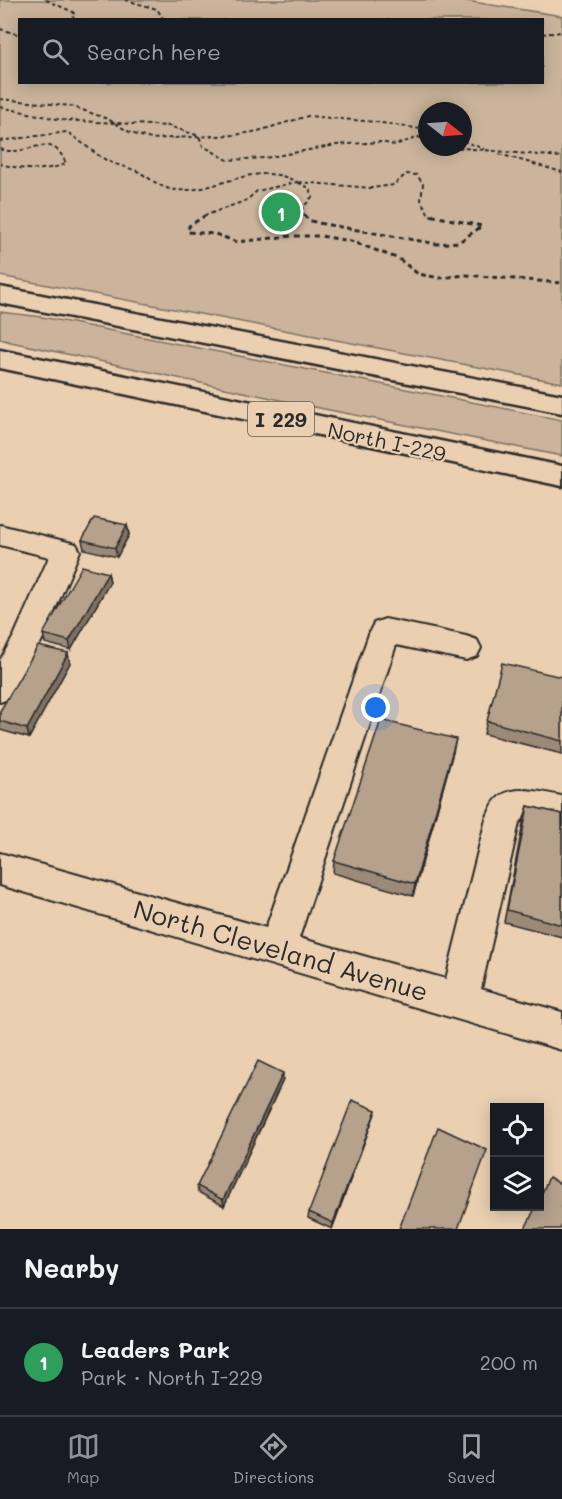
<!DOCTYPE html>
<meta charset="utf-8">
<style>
:root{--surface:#171b24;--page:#20242c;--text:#f1f3f6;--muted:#9ea1a6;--line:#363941;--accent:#8c9099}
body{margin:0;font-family:Mali,sans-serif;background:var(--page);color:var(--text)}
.controls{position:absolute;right:18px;bottom:18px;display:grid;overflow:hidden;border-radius:0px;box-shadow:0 3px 15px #0003}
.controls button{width:54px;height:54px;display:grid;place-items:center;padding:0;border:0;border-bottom:2px solid var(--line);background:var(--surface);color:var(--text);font:30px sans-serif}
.compass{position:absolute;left:418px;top:102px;width:54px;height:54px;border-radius:50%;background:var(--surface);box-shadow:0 3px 15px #0003;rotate:107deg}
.you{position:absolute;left:376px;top:708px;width:21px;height:21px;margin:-15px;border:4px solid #fff;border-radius:50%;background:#1a73e8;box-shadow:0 0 0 9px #1a73e833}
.badge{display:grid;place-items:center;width:39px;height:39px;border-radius:50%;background:var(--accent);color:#fff;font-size:20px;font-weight:700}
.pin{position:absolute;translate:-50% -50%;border:3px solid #fff;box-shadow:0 2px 6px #0006}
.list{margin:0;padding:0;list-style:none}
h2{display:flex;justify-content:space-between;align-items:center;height:78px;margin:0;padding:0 24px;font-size:26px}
h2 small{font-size:20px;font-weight:400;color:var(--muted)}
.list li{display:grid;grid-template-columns:39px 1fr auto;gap:18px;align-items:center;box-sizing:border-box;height:108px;padding:0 24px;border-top:2px solid var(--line)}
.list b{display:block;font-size:22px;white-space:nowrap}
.list p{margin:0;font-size:20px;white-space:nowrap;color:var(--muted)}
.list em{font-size:20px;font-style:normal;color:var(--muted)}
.icon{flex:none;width:33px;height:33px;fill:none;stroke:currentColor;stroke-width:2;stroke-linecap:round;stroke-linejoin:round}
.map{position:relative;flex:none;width:562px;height:1229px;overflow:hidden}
.search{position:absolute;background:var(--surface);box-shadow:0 3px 15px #0003;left:18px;right:18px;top:18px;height:66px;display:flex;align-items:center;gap:15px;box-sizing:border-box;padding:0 21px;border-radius:0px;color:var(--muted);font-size:22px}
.sheet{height:186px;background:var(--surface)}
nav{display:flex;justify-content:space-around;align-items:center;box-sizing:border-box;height:84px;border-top:2px solid var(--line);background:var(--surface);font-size:16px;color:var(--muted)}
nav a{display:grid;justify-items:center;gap:3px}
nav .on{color:var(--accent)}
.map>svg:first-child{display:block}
.green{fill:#cbb49b;stroke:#7b7063;stroke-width:1.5;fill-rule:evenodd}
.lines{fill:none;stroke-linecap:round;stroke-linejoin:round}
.minor-casing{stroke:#2b2b2b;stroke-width:4}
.highway-casing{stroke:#2b2b2b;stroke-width:5}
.path-far1{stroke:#2b2b2b;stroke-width:2;stroke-dasharray:4 3;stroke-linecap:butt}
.path{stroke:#2b2b2b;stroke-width:3;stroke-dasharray:5 4;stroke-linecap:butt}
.minor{fill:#eacfb1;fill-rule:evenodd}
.highway{fill:#eacfb1;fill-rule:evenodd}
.wall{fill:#9c8a78;stroke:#2b2b2b;stroke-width:1.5}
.shaded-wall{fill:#7f7162;stroke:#2b2b2b;stroke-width:1.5}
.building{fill:#b5a18c;stroke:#2b2b2b;stroke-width:1.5}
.labels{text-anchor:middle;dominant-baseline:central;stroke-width:4.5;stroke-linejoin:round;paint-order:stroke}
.shield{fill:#eacfb1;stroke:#645c53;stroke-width:1.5}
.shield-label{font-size:20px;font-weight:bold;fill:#2b2b2b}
.street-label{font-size:21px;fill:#2b2b2b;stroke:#eacfb1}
.near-street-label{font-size:26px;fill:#2b2b2b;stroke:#eacfb1}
</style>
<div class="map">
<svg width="562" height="1229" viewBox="0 0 562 1229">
<rect width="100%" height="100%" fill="#eacfb1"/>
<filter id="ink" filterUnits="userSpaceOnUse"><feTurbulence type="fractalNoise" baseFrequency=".0167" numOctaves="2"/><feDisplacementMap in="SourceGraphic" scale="12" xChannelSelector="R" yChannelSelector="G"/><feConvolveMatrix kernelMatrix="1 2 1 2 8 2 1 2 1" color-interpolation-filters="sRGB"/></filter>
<g filter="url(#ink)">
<path class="green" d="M0 0H460L562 16V383L0 276ZM20 20H542V82H20ZM427 111H463V147H427Z
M0 312 42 317 562 420V456L299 404 11 342 0 339Z"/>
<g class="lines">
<g class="minor-casing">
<path id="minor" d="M0 525 76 544 80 551 43 638 11 698 0 702V660L14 636 49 557 0 545Z
M385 619 466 636 477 640 481 648 477 656 466 660 396 645 299 938 446 979 486 819C489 813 492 803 498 798 514 783 543 793 562 796V826L523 819 519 823 481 989 562 1012V1050L0 885V853L266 928 370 631 374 623Z"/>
</g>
<g class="highway-casing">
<path id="highway" d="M0 287 562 395V413L0 303Z
M0 350 562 466V486L0 368Z"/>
</g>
<path class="path-far1" d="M46 0 73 12 75 15 71 20
M125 0 157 9 164 20
M0 29 20 35
M542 34 562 32
M0 99 71 106 108 119 131 133 151 139 235 135 258 131 308 116 376 122 427 130
M0 107 62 120 169 126 199 136 203 146 228 160 265 158 336 145 380 142 395 145 419 137 427 141
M0 141 67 132C81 141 93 153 108 161 118 166 129 167 139 172 151 179 162 189 176 190 220 193 253 159 297 182L257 191 247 200 204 216
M463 141 484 149
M451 147 562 157
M0 149C27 159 52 127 66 164 42 172 24 170 0 164
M499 154 562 172
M305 216 301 210 312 197 309 188 297 182 372 188 394 185 406 174 417 175 423 184 421 200 429 215 435 216"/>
<path class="path" d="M206 215 189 226 188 232 215 234 237 242 291 236H320L351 241 399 259 418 274 440 278 466 275 562 283
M304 215 308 220 318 223 437 244 459 242 482 226 429 215"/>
<use href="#minor" class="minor"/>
<use href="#highway" class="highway"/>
</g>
<path class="wall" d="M127 525 129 535 117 557 84 549 82 540Z
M108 573 110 582 71 650 45 643 43 634Z
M70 663 29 738 0 730V711Z
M562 677V754L484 734 487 721Z
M453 752 413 896 333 873 334 861Z
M528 806 562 814V937L504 922 524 818Z
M283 1080 224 1206 198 1192 197 1186Z
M376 1110 374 1116 332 1229 308 1218 309 1212Z"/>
<path class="shaded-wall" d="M127 525 129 535 117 557 115 548Z
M108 573 110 582 71 650 69 641Z
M68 653 70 663 29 738 27 729Z
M456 739 453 752 413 896 415 884Z
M283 1073V1080L224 1206 223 1200Z
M376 1110 374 1116 332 1229 333 1223Z"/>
<path class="building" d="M94 518 127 525 115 548 82 540Z
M82 566 108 573 69 641 43 634Z
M38 646 68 653 27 729 0 721V711Z
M502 663 562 677V741L487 721Z
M381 720 456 739 415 884 334 861Z
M528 806 562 814V925L507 910Z
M258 1061 283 1073 223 1200 197 1186Z
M352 1100 376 1110 333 1223 309 1212Z
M438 1127 487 1150 458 1229H399Z
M549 1177 562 1185V1225L560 1229H525L536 1206H540V1198Z"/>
</g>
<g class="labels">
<rect class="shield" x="248" y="402" width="66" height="34" rx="4.5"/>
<g class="shield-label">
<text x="281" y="419">I 229</text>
</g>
<g class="street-label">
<text transform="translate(387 441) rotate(12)">North I-229</text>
</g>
<g class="near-street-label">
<text transform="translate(281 950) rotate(16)">North Cleveland Avenue</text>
</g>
</g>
</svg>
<div class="controls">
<button><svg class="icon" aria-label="locate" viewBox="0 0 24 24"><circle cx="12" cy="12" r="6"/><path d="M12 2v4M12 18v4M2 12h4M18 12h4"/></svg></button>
<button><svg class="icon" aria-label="layers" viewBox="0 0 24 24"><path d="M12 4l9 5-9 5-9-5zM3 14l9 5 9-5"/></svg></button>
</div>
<svg class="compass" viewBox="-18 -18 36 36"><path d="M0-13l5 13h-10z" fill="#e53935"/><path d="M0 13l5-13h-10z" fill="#9ea1a6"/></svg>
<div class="you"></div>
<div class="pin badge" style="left:281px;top:212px;background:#2e9e5b">1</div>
<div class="search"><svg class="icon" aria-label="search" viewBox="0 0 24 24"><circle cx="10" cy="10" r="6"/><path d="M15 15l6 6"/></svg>Search here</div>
</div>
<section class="sheet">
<h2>Nearby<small></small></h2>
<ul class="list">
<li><span class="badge" style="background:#2e9e5b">1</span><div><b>Leaders Park</b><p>Park · North I-229</p></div><em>200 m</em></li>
</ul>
</section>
<nav>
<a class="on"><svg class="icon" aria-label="map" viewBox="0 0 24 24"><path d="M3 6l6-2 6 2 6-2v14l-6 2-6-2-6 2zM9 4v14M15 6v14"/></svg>Map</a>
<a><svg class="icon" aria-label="directions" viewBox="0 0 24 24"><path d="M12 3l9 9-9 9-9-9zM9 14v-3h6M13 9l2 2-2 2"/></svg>Directions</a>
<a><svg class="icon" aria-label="saved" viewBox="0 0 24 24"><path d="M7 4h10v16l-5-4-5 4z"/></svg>Saved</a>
</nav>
